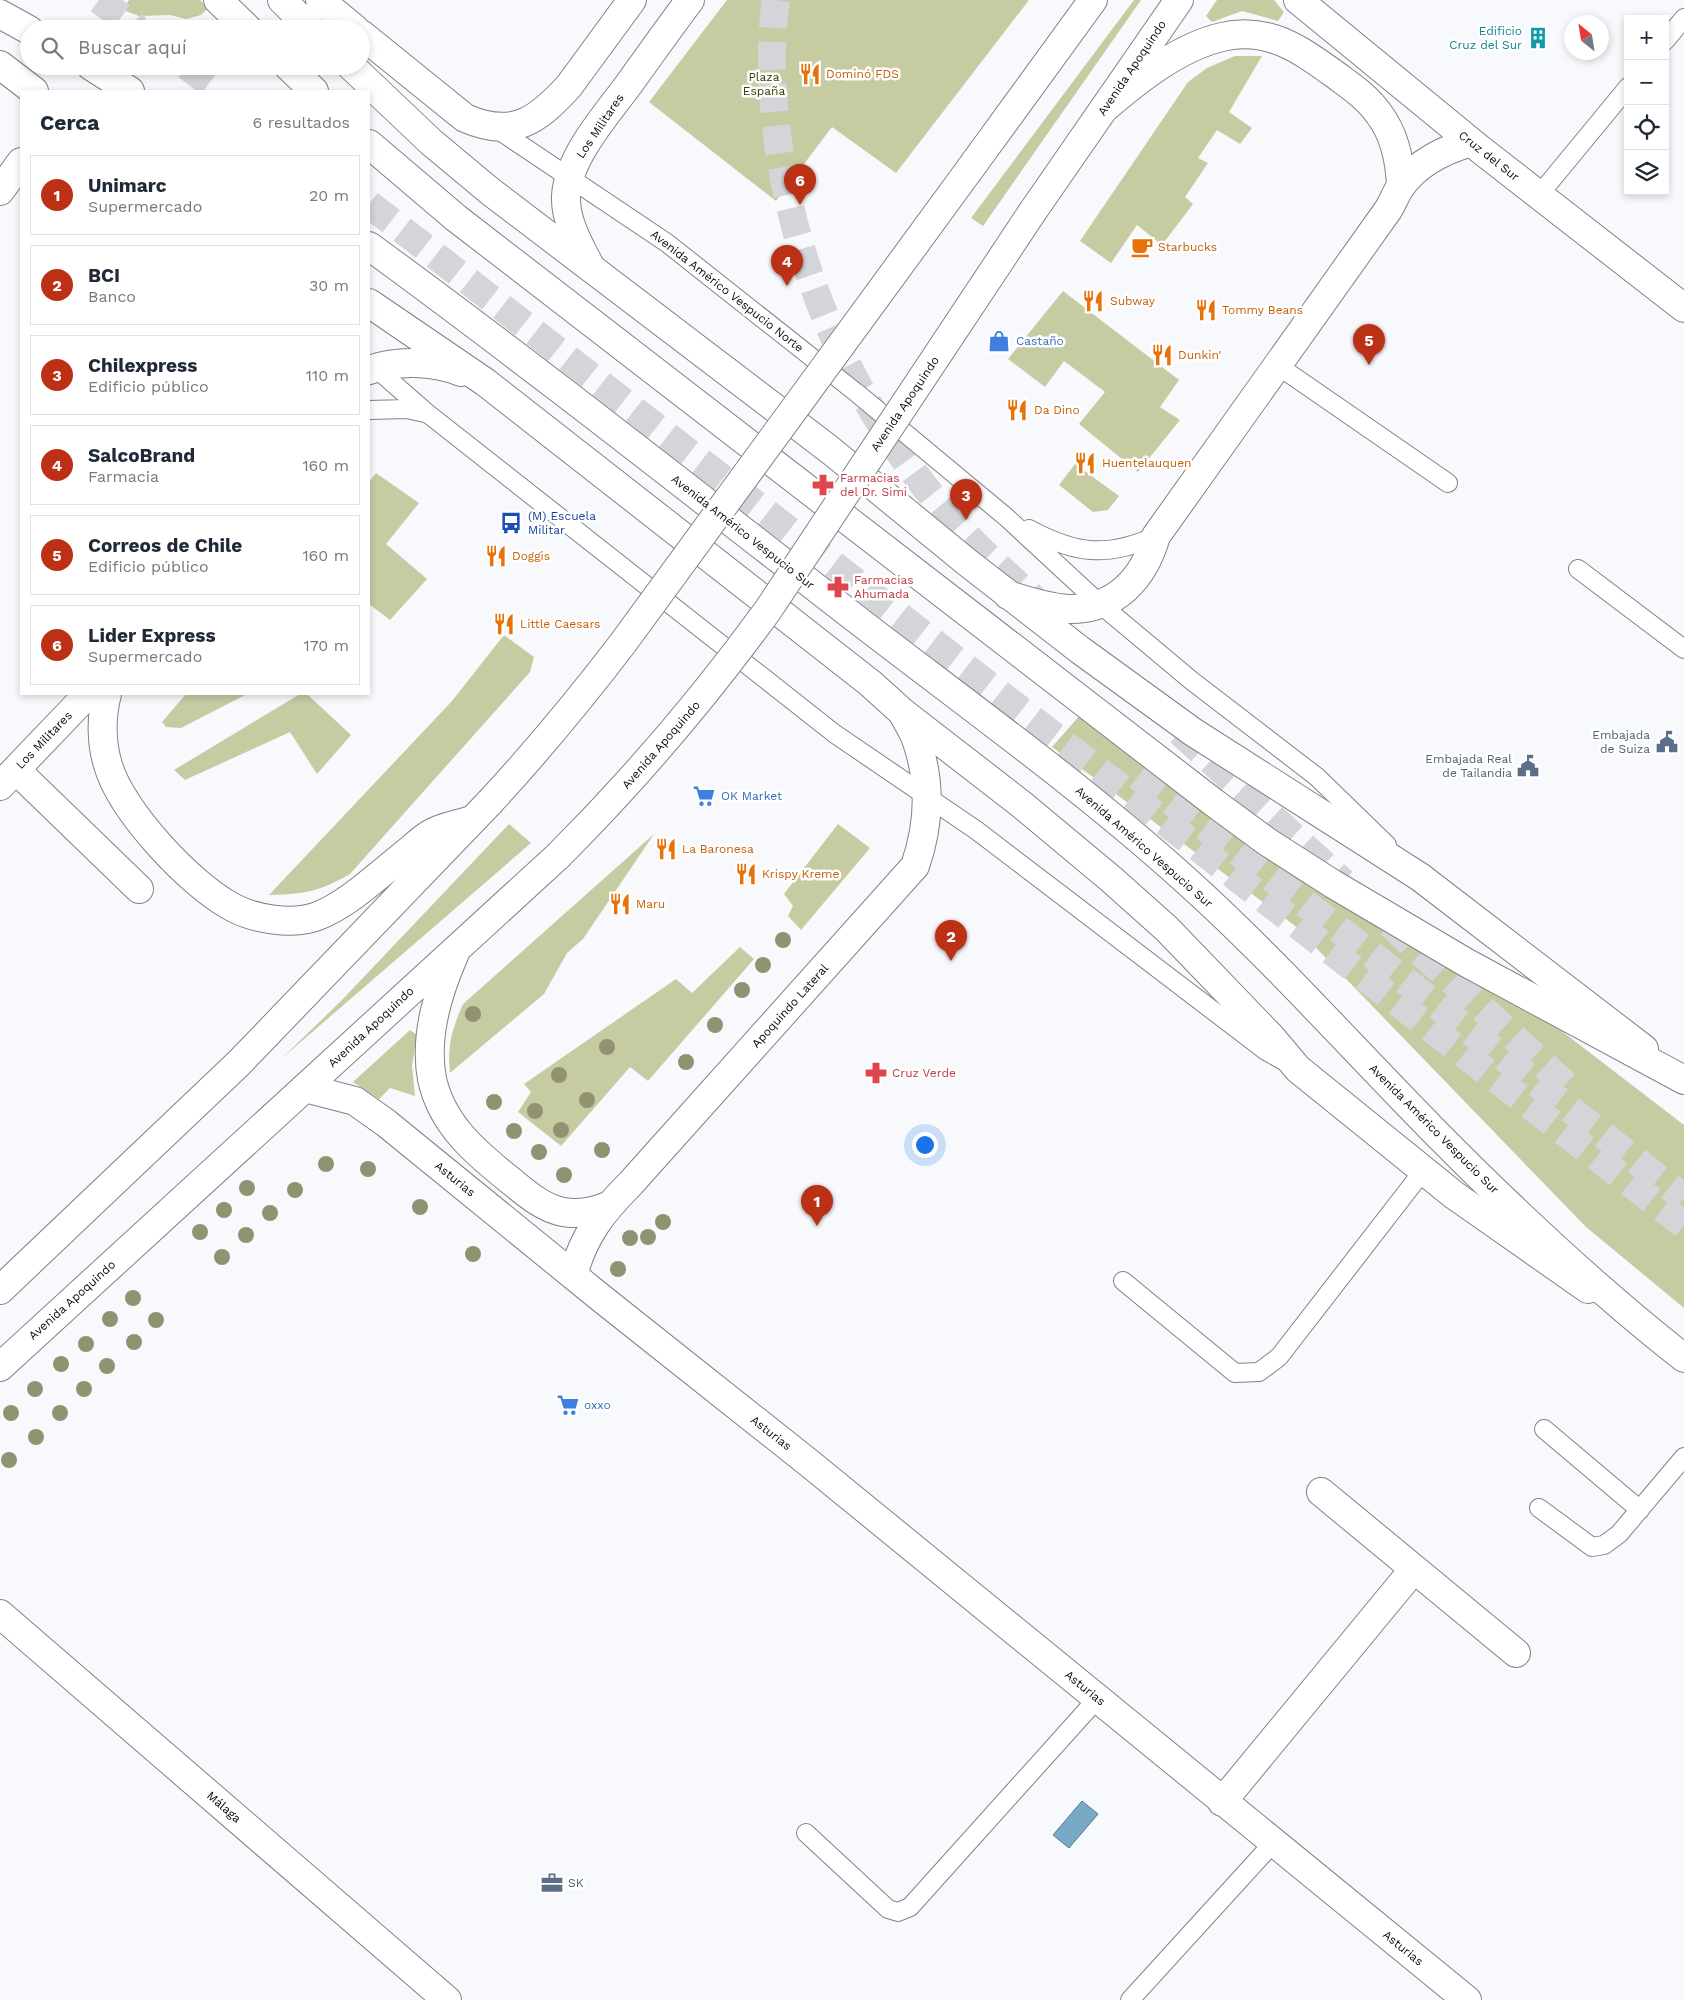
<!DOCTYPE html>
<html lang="es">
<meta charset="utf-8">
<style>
:root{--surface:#fff;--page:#f6f6f7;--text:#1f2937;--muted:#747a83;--line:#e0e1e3;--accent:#bc3015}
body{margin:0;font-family:"Work Sans",sans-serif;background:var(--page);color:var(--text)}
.controls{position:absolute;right:15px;top:15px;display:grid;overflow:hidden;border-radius:0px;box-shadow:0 2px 8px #0003}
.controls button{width:45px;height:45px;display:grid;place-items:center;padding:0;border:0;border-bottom:1px solid var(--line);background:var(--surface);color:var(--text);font:25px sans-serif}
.compass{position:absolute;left:1564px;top:15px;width:45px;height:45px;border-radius:50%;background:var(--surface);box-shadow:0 2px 8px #0003;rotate:330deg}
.you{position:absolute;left:924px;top:1144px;width:18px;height:18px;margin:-12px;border:4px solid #fff;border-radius:50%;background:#1a73e8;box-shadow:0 0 0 8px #1a73e833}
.badge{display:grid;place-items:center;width:32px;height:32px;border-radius:50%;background:var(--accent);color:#fff;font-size:16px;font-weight:700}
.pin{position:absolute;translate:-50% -41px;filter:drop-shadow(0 1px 2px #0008)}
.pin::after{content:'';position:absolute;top:26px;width:18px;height:15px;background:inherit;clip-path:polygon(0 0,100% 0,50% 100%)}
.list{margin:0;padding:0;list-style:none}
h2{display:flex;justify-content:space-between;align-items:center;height:65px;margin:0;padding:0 20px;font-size:21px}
h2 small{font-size:16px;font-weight:400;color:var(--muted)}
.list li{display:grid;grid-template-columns:32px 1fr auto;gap:15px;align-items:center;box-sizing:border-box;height:80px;margin:0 10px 10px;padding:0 10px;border:1px solid var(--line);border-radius:0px}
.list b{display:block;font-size:19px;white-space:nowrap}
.list p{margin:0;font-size:16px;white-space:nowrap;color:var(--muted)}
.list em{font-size:16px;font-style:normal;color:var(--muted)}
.icon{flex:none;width:28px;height:28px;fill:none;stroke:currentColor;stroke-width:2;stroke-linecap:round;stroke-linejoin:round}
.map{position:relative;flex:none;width:1684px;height:2000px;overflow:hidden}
.search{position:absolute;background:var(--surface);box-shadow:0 2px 8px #0003;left:20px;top:20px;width:350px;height:55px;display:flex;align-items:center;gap:12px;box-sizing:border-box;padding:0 18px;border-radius:28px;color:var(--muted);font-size:19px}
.panel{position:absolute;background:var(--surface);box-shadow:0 2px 8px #0003;left:20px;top:90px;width:350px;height:605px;border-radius:0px}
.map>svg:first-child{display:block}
.green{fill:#c7cba2}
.water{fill:#78a9c6;stroke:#577a8e}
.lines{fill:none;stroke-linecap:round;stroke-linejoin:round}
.motorway-tunnel{stroke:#d4d5d8;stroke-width:28;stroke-dasharray:28 14;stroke-linecap:butt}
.service-casing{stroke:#818285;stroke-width:20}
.minor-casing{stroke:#818285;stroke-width:30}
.tertiary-casing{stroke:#818285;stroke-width:30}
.secondary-casing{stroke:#818285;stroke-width:30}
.primary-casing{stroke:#818285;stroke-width:30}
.service{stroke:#fff;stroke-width:18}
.minor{stroke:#fff;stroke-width:28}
.tertiary{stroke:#fff;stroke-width:28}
.secondary{stroke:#fff;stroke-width:28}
.primary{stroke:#fff;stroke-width:28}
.primary-bridge-casing{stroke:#818285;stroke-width:30;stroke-linecap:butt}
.primary-bridge{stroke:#fff;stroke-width:28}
.tree{fill:#919271}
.labels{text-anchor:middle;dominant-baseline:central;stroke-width:5;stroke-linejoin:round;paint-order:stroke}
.culture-label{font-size:12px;fill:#0d838f;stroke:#fff;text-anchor:end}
.street-label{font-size:12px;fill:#0b0b0c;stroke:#fff}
.food-label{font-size:12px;fill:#c56008;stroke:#fff;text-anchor:start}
.park-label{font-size:12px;fill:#3c3d00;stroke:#fff}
.shop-label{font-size:12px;fill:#366cbe;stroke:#fff;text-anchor:start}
.health-label{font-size:12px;fill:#be3a42;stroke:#fff;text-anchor:start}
.transit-label{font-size:12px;fill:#164399;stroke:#fff;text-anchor:start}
.service-label{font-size:12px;fill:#4e5e75;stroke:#fff;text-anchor:end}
</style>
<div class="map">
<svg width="1684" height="2000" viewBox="0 0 1684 2000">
<rect width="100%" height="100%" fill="#f8f9fc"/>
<path class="green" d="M129 0H200L208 8 201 15 186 19 170 15 139 16 123 10Z
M727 0H1029L896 173 832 127 776 201 649 102Z
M1134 0H1141L983 226 971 218Z
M1217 0H1274L1284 12 1278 21 1242 11 1212 22 1206 16Z
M1235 56H1262L1229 112 1252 128 1240 144 1217 130 1198 158 1208 163 1185 197 1193 204 1162 245 1137 225 1111 263 1080 241 1188 82 1207 68Z
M1063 291 1179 380 1160 407 1180 420 1138 472 1079 424 1105 392 1064 361 1045 387 1008 359Z
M1075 464 1119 496 1108 510 1093 512 1059 485Z
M376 473 419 503 386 544 427 579 390 620 369 604V482Z
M504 635 534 657 530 672 350 874C318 892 305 894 269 895L452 701Z
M186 694H247L181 728 166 727 162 722Z
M300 694H307L351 735 317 774 290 732 185 780 174 770Z
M1081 714 1464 956 1684 1125V1308L1586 1227 1294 925 1052 747Z
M509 824 531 843 281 1059 341 1001Z
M838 824 870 848 801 930 788 916 793 906 784 894Z
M654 834 583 939 567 953 544 994 450 1073C447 1046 452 1029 463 1004Z
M740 947 754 959 648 1081 630 1067 561 1146 518 1112 531 1092 524 1084 676 979 692 993Z
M410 1030 417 1035 412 1066 415 1096 390 1088 379 1099 353 1082Z"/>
<path class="water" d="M1082 1801 1098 1814 1069 1848 1053 1835Z"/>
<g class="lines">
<path class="motorway-tunnel" d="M99 0 138 29
M776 0C768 51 773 112 781 162 804 295 859 411 947 514 976 548 1011 578 1045 609
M187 66 220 91
M369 204 1684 1225
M1180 732 1343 882
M1138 776 1349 937 1684 1198
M1390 924 1567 1086"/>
<g class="service-casing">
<path id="service" d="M1665 41 1684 18
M494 127 667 243 858 394 1006 517 1100 604 1192 681 1317 777 1387 845
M1539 195 1628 87
M371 364 427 413 835 734 976 830 1266 1051 1282 1060
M1277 365 1448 483
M369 410 407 409 425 413
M1029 529C1075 554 1107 558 1156 536
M1578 569 1684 649
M1123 1281 1235 1373 1259 1372 1279 1357 1423 1171
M1544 1429 1640 1510
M1539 1508 1592 1547 1604 1545 1619 1534 1684 1457
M806 1833 888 1909 898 1912 910 1907 1097 1699
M1130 2000 1273 1843"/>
</g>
<g class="minor-casing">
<path id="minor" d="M0 191 21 162
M16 770 139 889
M0 786 88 694
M1321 1492 1516 1653
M1222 1802 1414 1569"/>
</g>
<g class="tertiary-casing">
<path id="tertiary" d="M1298 0 1481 150 1684 308
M0 65 34 91
M369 303 485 382 870 683 901 711 1021 804 1111 879 1167 929 1271 1037 1298 1069 1454 1195 1588 1289
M369 370C397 360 433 361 461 372
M1008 595C1027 601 1048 608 1068 609 1116 610 1144 578 1156 536L1388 210C1393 202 1396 193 1401 186 1418 162 1444 150 1471 142
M305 1088 355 1101 386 1123 601 1298 809 1463 1467 2000
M573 1275C584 1235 602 1212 631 1183L915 866C929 826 931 783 917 742 914 732 908 723 903 714
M0 1614 447 2000"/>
</g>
<g class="secondary-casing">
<path id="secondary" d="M282 0 311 29
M320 0 355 29
M361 34 465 118C513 139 537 121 569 86L632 0
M351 66 431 142 491 192 830 450 968 563 1080 650 1193 732 1420 877 1644 1049
M589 264C578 243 565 220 566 196 568 157 607 114 629 84 649 56 669 28 690 0"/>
</g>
<g class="primary-casing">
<path id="primary" d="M218 0 248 29
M0 14 29 30
M91 66 130 91
M288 66 314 91
M1106 107C1139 79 1179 47 1222 37 1269 26 1301 50 1337 76 1352 87 1368 98 1379 114 1395 135 1400 160 1401 186
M369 144 456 218 1213 802 1266 841 1333 884 1467 963 1684 1080
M975 162 1093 0
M1033 211 1179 0
M369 246C532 365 691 491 851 615 970 707 1093 794 1203 896 1284 971 1357 1053 1434 1131 1513 1211 1596 1289 1684 1358
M107 694C101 716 101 743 108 765 121 811 191 886 234 908 255 919 291 925 315 917 347 906 383 871 411 849 417 844 424 837 432 833 442 827 456 825 468 821
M455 953C438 992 424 1036 432 1079 442 1125 476 1153 511 1181 527 1194 543 1208 563 1212 579 1215 593 1212 608 1206
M0 1290 239 1063 490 802
M0 1367 558 856"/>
</g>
<use href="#service" class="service"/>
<use href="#minor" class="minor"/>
<use href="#tertiary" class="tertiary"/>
<use href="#secondary" class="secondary"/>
<use href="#primary" class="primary"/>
<g class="primary-bridge-casing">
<path id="primary-bridge" d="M490 802C537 751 581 698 623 643L975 162
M558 856C635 779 704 698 768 610L1033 211"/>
</g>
<use href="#primary-bridge" class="primary-bridge"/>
</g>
<g class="tree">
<circle cx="783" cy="940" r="8"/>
<circle cx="763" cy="965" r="8"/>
<circle cx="742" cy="990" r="8"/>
<circle cx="473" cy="1014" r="8"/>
<circle cx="715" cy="1025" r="8"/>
<circle cx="607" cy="1047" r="8"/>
<circle cx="686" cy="1062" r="8"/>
<circle cx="559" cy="1075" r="8"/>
<circle cx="587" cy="1100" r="8"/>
<circle cx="494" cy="1102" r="8"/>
<circle cx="535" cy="1111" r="8"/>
<circle cx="561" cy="1130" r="8"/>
<circle cx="514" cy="1131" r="8"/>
<circle cx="602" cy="1150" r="8"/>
<circle cx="539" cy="1152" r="8"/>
<circle cx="326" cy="1164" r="8"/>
<circle cx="368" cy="1169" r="8"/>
<circle cx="564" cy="1175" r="8"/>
<circle cx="247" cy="1188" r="8"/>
<circle cx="295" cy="1190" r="8"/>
<circle cx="420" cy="1207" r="8"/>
<circle cx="224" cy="1210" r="8"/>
<circle cx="270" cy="1213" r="8"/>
<circle cx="663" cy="1222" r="8"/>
<circle cx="200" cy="1232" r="8"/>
<circle cx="246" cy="1235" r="8"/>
<circle cx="648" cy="1237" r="8"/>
<circle cx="630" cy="1238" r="8"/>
<circle cx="473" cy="1254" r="8"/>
<circle cx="222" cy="1257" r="8"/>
<circle cx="618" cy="1269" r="8"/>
<circle cx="133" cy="1298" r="8"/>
<circle cx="110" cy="1319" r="8"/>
<circle cx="156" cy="1320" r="8"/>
<circle cx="134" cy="1342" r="8"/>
<circle cx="86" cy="1344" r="8"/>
<circle cx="61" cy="1364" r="8"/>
<circle cx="107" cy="1366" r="8"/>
<circle cx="35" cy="1389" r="8"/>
<circle cx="84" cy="1389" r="8"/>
<circle cx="11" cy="1413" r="8"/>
<circle cx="60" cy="1413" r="8"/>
<circle cx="36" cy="1437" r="8"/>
<circle cx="9" cy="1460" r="8"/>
</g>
<defs>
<g id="building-bare" transform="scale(1.725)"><path d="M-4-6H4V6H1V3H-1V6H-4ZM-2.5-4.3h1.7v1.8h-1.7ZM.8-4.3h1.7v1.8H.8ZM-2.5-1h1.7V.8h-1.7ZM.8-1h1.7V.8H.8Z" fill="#0f9aa8" stroke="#fff" stroke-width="2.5" paint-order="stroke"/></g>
<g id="restaurant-bare" transform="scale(1.725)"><path d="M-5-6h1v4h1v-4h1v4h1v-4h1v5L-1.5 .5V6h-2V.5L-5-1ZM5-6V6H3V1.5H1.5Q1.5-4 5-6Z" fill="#e8710a" stroke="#fff" stroke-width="2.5" paint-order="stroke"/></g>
<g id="cafe-bare" transform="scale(1.725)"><path d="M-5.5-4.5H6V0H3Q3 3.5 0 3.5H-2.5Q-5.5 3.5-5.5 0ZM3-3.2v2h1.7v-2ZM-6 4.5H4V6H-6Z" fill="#e8710a" stroke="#fff" stroke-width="2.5" paint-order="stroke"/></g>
<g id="shop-bare" transform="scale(1.725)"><path d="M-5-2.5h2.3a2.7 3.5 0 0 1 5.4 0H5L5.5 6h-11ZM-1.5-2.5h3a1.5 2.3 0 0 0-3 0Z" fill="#3f7fe0" stroke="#fff" stroke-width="2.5" paint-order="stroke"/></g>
<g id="pharmacy-bare" transform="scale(1.725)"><path d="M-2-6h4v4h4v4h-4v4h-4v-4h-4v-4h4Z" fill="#e0444e" stroke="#fff" stroke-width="2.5" paint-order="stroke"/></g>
<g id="bus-bare" transform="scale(1.725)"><path d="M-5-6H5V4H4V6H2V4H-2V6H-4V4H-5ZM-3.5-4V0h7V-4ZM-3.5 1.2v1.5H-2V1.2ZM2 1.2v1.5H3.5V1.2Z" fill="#1a4fb4" stroke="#fff" stroke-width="2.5" paint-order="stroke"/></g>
<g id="civic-bare" transform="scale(1.725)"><path d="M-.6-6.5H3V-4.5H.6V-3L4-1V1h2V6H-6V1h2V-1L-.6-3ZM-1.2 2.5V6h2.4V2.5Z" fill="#5c6f8a" stroke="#fff" stroke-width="2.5" paint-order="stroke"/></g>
<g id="supermarket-bare" transform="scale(1.725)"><path d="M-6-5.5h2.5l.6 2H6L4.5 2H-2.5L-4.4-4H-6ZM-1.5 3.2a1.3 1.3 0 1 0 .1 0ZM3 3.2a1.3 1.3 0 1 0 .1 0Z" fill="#3f7fe0" stroke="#fff" stroke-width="2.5" paint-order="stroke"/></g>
<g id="office-bare" transform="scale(1.725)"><path d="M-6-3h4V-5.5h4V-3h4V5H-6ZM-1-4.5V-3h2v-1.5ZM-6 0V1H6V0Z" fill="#5c6f8a" stroke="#fff" stroke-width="2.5" paint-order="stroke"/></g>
</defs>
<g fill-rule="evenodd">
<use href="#building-bare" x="1538" y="38"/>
<use href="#restaurant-bare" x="810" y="74"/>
<use href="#cafe-bare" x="1142" y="247"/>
<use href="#restaurant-bare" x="1093" y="301"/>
<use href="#restaurant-bare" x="1206" y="310"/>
<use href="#shop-bare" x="999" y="341"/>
<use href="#restaurant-bare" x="1162" y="355"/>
<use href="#restaurant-bare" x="1017" y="410"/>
<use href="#restaurant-bare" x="1085" y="463"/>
<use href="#pharmacy-bare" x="823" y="485"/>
<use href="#bus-bare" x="511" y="523"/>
<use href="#restaurant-bare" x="496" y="556"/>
<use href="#pharmacy-bare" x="838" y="587"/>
<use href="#restaurant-bare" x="504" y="624"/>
<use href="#civic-bare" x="1667" y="742"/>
<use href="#civic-bare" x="1528" y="766"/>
<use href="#supermarket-bare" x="704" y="796"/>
<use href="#restaurant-bare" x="666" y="849"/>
<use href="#restaurant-bare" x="746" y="874"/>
<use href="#restaurant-bare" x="620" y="904"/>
<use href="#pharmacy-bare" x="876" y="1073"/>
<use href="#supermarket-bare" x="568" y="1405"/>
<use href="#office-bare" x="552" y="1883"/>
</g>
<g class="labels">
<g class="culture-label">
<text x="1522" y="31">Edificio<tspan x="1522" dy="14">Cruz del Sur</tspan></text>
</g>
<g class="street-label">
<text transform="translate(1132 68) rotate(-56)">Avenida Apoquindo</text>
<text transform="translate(600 126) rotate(-56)">Los Militares</text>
<text transform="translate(1489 156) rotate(38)">Cruz del Sur</text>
<text transform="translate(727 291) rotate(38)">Avenida Américo Vespucio Norte</text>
<text transform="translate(905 404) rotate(-56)">Avenida Apoquindo</text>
<text transform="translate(743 532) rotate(38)">Avenida Américo Vespucio Sur</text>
<text transform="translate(44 740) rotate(-46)">Los Militares</text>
<text transform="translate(661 745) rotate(-49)">Avenida Apoquindo</text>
<text transform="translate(1144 847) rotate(41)">Avenida Américo Vespucio Sur</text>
<text transform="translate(790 1006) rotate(-48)">Apoquindo Lateral</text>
<text transform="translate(371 1027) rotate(-43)">Avenida Apoquindo</text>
<text transform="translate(1434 1129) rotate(45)">Avenida Américo Vespucio Sur</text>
<text transform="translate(455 1179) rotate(39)">Asturias</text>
<text transform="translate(72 1300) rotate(-42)">Avenida Apoquindo</text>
<text transform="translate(771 1433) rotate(38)">Asturias</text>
<text transform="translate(1085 1688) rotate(39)">Asturias</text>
<text transform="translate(224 1807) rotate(41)">Málaga</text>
<text transform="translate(1403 1948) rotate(39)">Asturias</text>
</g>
<g class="food-label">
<text x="826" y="74">Dominó FDS</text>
<text x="1158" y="247">Starbucks</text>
<text x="1110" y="301">Subway</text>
<text x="1222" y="310">Tommy Beans</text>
<text x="1178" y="355">Dunkin'</text>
<text x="1034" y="410">Da Dino</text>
<text x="1102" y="463">Huentelauquen</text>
<text x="512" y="556">Doggis</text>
<text x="520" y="624">Little Caesars</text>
<text x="682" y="849">La Baronesa</text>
<text x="762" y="874">Krispy Kreme</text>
<text x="636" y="904">Maru</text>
</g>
<g class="park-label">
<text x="764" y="77">Plaza<tspan x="764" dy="14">España</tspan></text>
</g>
<g class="shop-label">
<text x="1016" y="341">Castaño</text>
<text x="721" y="796">OK Market</text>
<text x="584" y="1405">oxxo</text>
</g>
<g class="health-label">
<text x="840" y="478">Farmacias<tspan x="840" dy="14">del Dr. Simi</tspan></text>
<text x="854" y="580">Farmacias<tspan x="854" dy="14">Ahumada</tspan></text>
<text x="892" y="1073">Cruz Verde</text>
</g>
<g class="transit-label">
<text x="528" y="516">(M) Escuela<tspan x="528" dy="14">Militar</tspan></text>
</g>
<g class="service-label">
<text x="1650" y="735">Embajada<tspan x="1650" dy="14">de Suiza</tspan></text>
<text x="1512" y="759">Embajada Real<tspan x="1512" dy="14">de Tailandia</tspan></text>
<text x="568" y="1883" text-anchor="start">SK</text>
</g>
</g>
</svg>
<div class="controls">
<button>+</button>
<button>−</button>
<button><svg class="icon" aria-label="locate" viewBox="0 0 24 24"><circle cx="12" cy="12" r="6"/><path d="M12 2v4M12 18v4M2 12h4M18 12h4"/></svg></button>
<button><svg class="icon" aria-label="layers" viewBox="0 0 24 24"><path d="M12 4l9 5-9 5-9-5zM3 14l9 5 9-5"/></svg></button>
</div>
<svg class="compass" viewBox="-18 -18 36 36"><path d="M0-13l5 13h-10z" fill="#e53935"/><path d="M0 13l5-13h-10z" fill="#747a83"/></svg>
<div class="you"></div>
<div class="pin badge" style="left:817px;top:1226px">1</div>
<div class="pin badge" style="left:951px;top:961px">2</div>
<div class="pin badge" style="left:966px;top:520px">3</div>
<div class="pin badge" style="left:787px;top:286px">4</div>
<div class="pin badge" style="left:1369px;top:365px">5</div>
<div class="pin badge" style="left:800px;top:205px">6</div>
<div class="search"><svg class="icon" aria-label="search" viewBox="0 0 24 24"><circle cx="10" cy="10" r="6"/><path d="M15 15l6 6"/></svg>Buscar aquí</div>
<section class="panel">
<h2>Cerca<small>6 resultados</small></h2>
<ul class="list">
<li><span class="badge">1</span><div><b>Unimarc</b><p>Supermercado</p></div><em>20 m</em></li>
<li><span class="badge">2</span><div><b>BCI</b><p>Banco</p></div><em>30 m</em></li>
<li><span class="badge">3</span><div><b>Chilexpress</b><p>Edificio público</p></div><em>110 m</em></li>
<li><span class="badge">4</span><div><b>SalcoBrand</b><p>Farmacia</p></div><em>160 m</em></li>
<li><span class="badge">5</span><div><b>Correos de Chile</b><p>Edificio público</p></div><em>160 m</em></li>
<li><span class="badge">6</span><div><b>Lider Express</b><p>Supermercado</p></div><em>170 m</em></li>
</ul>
</section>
</div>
